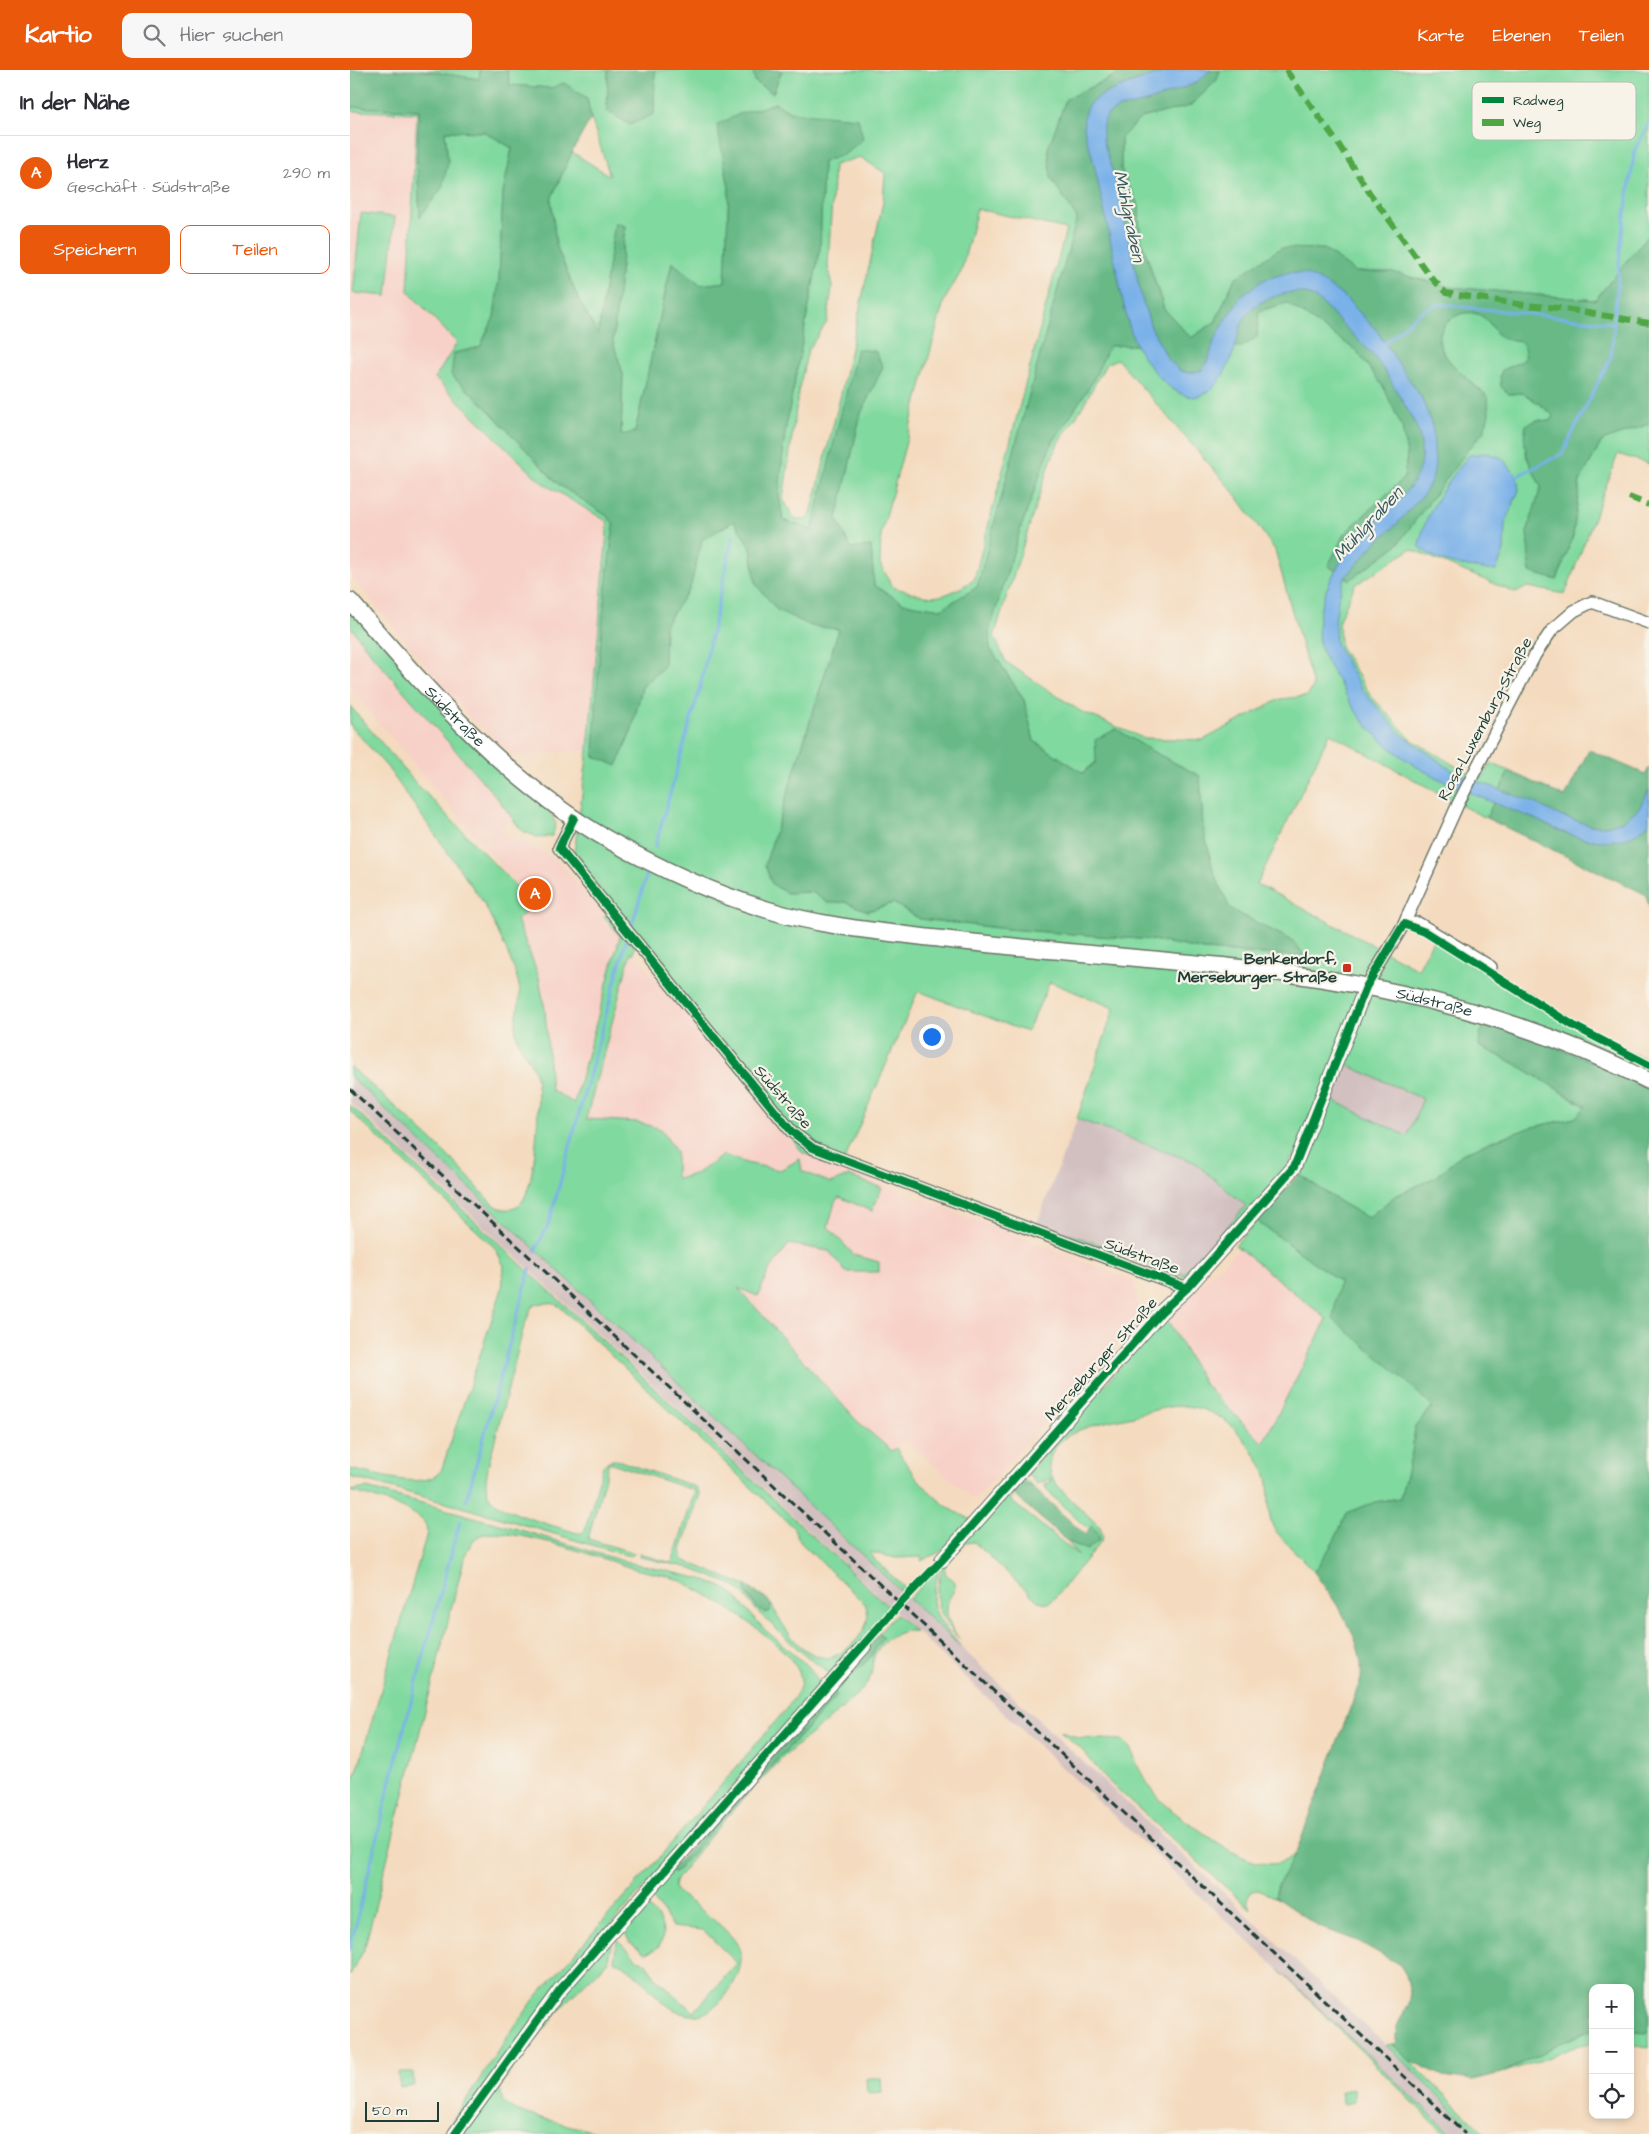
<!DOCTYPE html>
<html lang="de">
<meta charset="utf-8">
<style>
:root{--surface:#fff;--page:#f7f7f7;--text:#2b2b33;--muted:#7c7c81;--line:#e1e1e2;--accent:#ea580c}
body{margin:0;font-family:"Architects Daughter",sans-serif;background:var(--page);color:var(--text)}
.controls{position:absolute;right:15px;bottom:15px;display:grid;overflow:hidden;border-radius:10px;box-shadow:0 2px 8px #0003}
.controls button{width:45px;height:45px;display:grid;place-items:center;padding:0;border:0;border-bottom:1px solid var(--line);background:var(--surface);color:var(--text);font:25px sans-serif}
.scale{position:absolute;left:15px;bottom:12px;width:74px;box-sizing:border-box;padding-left:5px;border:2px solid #1f3d34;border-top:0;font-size:14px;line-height:18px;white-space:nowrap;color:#1f3d34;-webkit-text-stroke:4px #f7f3e8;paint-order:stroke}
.you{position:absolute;left:581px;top:966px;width:18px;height:18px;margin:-12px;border:4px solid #fff;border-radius:50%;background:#1a73e8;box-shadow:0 0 0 8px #1a73e833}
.badge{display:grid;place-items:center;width:32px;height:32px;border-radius:50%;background:var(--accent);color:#fff;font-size:16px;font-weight:700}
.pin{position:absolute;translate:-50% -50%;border:2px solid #fff;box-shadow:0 1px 5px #0006}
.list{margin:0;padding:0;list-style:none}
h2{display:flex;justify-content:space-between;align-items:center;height:65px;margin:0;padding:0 20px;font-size:21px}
h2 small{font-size:16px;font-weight:400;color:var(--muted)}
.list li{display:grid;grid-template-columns:32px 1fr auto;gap:15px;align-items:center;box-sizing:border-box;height:75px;padding:0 20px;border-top:1px solid var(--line)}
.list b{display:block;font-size:19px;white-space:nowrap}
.list p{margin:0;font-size:16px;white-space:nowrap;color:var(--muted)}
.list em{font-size:16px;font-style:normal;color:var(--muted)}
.actions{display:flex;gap:10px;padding:15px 20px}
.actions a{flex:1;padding:11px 0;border:1px solid var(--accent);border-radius:10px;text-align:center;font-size:18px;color:var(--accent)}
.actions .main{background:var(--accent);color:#fff}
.icon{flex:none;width:28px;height:28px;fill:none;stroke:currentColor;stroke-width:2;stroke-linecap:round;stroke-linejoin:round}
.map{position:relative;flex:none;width:1299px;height:2064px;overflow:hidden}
header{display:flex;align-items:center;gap:30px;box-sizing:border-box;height:70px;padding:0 25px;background:var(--accent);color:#fff}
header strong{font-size:24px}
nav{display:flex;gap:28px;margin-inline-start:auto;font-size:18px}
.search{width:350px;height:45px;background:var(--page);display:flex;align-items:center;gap:12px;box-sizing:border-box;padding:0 18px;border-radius:10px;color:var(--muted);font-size:19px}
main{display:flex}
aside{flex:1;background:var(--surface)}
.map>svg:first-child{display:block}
.built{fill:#f7d1c7}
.industrial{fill:#d2bfc0}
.green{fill:#80d99f;stroke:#508b6a;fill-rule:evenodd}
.forest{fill:#68b986;stroke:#447b5d}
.water{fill:#79b1e9;stroke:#4c778e}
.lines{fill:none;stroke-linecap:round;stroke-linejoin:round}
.stream{stroke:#79b1e9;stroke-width:3}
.minor-casing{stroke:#6a7465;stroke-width:14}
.tertiary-casing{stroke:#6a7465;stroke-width:16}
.secondary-casing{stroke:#6a7465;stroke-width:19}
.minor{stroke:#fff;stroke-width:11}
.tertiary{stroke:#fff;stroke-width:14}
.secondary{stroke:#fff;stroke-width:16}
.rail{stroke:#1f3d34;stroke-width:3;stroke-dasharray:8 4;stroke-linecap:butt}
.quiet{stroke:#4fa644;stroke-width:6;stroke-dasharray:12 6;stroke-linecap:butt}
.cycleway-casing{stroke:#f7f3e8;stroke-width:11}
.cycleway{stroke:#00873e;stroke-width:8}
.poi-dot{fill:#c8321e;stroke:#f7f3e8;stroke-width:2}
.labels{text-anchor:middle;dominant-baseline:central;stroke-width:4.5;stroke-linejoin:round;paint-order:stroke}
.street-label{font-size:16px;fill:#1f3d34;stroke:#f7f3e8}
.poi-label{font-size:16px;font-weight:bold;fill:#1f3d34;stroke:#f7f3e8;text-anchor:end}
.water-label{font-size:18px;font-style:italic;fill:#365a61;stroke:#f7f3e8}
.key{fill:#f7f3e8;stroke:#b6bcb2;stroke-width:1}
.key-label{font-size:14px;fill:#1f3d34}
</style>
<header>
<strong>Kartio</strong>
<div class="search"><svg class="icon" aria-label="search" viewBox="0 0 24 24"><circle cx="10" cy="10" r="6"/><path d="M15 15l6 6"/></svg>Hier suchen</div>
<nav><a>Karte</a><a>Ebenen</a><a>Teilen</a></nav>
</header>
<main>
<aside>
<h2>In der Nähe<small></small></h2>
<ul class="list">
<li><span class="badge">A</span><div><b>Herz</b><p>Geschäft · Südstraße</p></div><em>290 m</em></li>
</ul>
<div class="actions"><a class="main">Speichern</a><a>Teilen</a></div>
</aside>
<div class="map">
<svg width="1299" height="2064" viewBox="0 0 1299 2064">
<rect width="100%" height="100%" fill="#f7f3e8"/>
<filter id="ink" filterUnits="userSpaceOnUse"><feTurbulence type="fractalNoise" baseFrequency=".02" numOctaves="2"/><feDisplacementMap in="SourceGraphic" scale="10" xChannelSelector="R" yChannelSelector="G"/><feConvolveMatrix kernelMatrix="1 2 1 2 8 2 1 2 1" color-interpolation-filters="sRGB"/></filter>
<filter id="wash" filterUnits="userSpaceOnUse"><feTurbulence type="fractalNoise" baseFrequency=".0096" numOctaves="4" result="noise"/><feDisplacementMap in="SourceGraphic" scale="20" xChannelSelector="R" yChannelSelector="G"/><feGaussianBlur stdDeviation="1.12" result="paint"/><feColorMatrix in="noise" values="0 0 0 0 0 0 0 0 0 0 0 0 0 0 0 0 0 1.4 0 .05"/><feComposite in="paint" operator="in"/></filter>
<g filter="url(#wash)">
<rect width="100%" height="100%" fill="#f4dbbf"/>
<path class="built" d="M0 41 67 43 58 221 107 273 191 412 258 451 238 680 165 686 121 649 0 505Z
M0 556 23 586 163 747 148 761 196 784 211 794 270 865 224 1033 201 1020 195 940 189 907 167 850 184 835 0 619Z
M282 881 453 1083 784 1211 790 1250 624 1430 554 1369 543 1381 506 1350 236 1049Z
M890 1178 977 1249 913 1374 855 1315 815 1246Z"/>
<path class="industrial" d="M995 993 1074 1029 1058 1066 980 1029Z
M0 1006 1036 1975 1128 2064H1101L929 1900 0 1032Z
M727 1049 844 1092 896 1136 834 1204 687 1153Z"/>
<path class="green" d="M70 0H130V9Z
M157 0H258L257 41 304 44 305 0H403L405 12 423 23 432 0H777L716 29 701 108 727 148 627 518 591 539 553 533 524 515 521 476 501 479 487 449 511 343 533 297 525 281 507 280 462 461 433 450 429 425 435 362 470 178 473 92 495 84 508 49 439 42 425 33 368 55 379 118 375 213 350 215 322 192 285 362 271 366 273 304 263 272 275 156 265 153 248 265 229 231 206 175 201 129 222 82 260 106 241 48 237 28 214 14 201 18 160 15ZM510 87 535 103 533 132 491 324 461 444 455 450 444 448 433 429 449 319 458 280 477 252 482 218 478 196 484 95ZM627 139 716 159 624 510C586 532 585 530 543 517L530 494 531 465 594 231 611 202Z
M870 0H1299V164L1245 230 1099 217 1042 202H1005L974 179 885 208 865 252 841 268 814 239 790 165 789 137 771 99V68L791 48 840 36 867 10Z
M0 37 69 40 67 91 70 146 98 93 95 61 135 62 162 78 153 123 149 209 144 247 130 277 101 305 130 331 208 414 257 446 264 454C253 531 247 608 244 686L267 695 282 659 292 617 314 596 315 555 340 517 352 469 384 451 401 478 406 514 461 556 489 559 415 795 422 814 437 823 462 822 478 833 495 832 518 841 543 833 570 849 657 859 803 870 854 880 931 886H955L943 871 880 839 863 800 853 757 850 706 802 681 766 659 746 692 733 703 684 671 674 630 640 578 639 562 670 460 701 375 742 313 759 276 806 274 824 299 908 241 937 233 1006 280 1034 318 1052 357 1057 385 1054 408 994 464 979 496 1000 510 1047 475 1117 381 1134 361 1138 327C1125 315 1100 296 1092 280 1079 258 1113 232 1133 247 1140 252 1145 262 1151 268 1167 272 1177 265 1174 290L1152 301 1159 324C1163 324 1168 323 1171 323 1176 324 1201 342 1203 346L1201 351 1187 350 1176 386 1191 417 1178 462 1180 502 1207 510 1223 466 1230 411 1252 371 1299 354V394L1268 384 1215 524 1177 517 1166 523 1061 479 1005 515 989 550 990 576 1021 626 1061 669 1112 700 1131 708 1141 693 1159 701 1136 748 1108 734 980 663 907 814 1068 899 1085 866 1232 956 1273 979 1299 990V1020L1129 976 1164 993 1236 1037 1225 1048 1183 1057 1144 1070 1112 1084 1086 1107 1045 1126 1018 1148 990 1132 949 1104 944 1084 933 1103 839 1207H834L683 1157 687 1153 834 1204 896 1136 844 1092 727 1049 764 938 700 912 677 962 568 921 491 1098 453 1083 228 792 224 783 238 680 258 452 191 412 85 308 107 273 58 221 67 43 0 41ZM767 289 886 425 925 480 963 616 958 626 930 629 853 670 793 668 730 641 656 592 644 566 698 398 708 373 730 341 756 294ZM995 994 1073 1029 1057 1066 980 1029Z
M11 143 45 147 37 226 3 223Z
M0 539 198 738 206 754 202 766 190 768 172 761 148 729 23 586 0 556Z
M0 636 64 711 184 835 167 850 189 907 195 940 201 1020 224 1033 270 866 254 846 257 844 285 877 283 884 281 882 236 1049 287 1052 311 1059 326 1082V1105L328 1109 347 1103 374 1085 396 1093 430 1100 450 1089 452 1101 481 1113 498 1106 532 1118 522 1141 489 1127 485 1132 478 1157 504 1185 529 1192V1202H496L479 1181 439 1174 418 1202 408 1226 388 1218 506 1350 542 1381 546 1378C562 1405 591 1440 622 1449L594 1480 571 1491 572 1487 546 1488 520 1482 525 1490 554 1517 555 1525 0 1006V996C40 1033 84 1069 121 1110 130 1119 141 1137 154 1139 160 1140 168 1138 171 1133 186 1117 191 1029 186 1007 183 991 169 979 166 963 163 945 174 932 168 911 159 883 146 857 133 832L37 697 0 655Z
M0 1035 542 1540 488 1600 480 1603 476 1601 449 1580 407 1541 391 1521 380 1514 336 1497 290 1487V1484L322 1493 345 1421 259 1392 238 1469 285 1483 283 1485 279 1486 144 1446 0 1407V1399C20 1403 62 1416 81 1408 85 1407 88 1403 91 1401L152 1219 154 1196 145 1178 0 1041ZM193 1233H201L209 1236 443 1457 451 1473 508 1527C512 1531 516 1535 517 1540 522 1559 498 1582 482 1587 475 1589 466 1586 459 1582 442 1573 430 1550 421 1534L419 1541 415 1543C405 1538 400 1529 395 1520L396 1516 333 1490 331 1480 350 1424 346 1417 270 1391C262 1389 258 1390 253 1396L235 1460 232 1463H227C209 1457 149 1442 140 1428 133 1417 137 1404 139 1393L173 1260 181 1238 186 1234Z
M907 1151 990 1211 1056 1311 1082 1337 1065 1357 1062 1383 1050 1428 1025 1432 997 1443 984 1471 964 1502C955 1491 929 1467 923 1457 917 1445 920 1421 917 1408 912 1391 889 1360 874 1350 862 1342 847 1336 831 1336 814 1336 796 1343 779 1347 751 1353 689 1362 701 1405 706 1418 739 1446 750 1457L753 1466 752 1470 702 1531 698 1533 688 1531 624 1472 616 1473C610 1479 589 1495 596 1504 599 1508 603 1508 605 1512 606 1519 603 1522 600 1527 592 1543 601 1558 610 1570L602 1561 589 1539 587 1523 592 1494 670 1406 683 1417 667 1412 661 1418 663 1427 660 1430 728 1485 717 1471 737 1480 742 1456 739 1460 696 1420 695 1414 701 1412V1409L687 1414 677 1404 815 1246 855 1315 913 1373 977 1249 885 1175Z
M17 1418 164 1458 273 1491 352 1509 374 1518 382 1523 414 1559 458 1596 469 1611 470 1617 262 1854 115 2048 130 2045V2038L204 1932 262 1869 258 1891 217 1931 162 1999 150 2018 153 2032 165 2041 252 2064H94L153 1973 185 1928 302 1796 436 1639C442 1630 452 1620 451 1609 447 1578 361 1526 333 1512 318 1504 298 1503 282 1498 250 1488 160 1455 131 1465 123 1468 119 1477 115 1485L14 1880 0 1905V1719L8 1698 76 1467C77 1462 77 1456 74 1452 64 1438 17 1426 0 1421Z
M589 1496C588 1506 584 1518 583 1528 583 1547 600 1563 611 1577L559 1529Z
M546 1544 566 1562C550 1557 529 1572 524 1587 521 1597 523 1608 515 1616 492 1642 461 1662 435 1686 395 1724 358 1767 325 1811L324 1817 326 1821C343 1835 383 1860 390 1880 395 1896 383 1917 373 1929 364 1938 354 1947 340 1945 307 1940 293 1901 264 1891L267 1869 287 1889 294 1891 307 1909 344 1942 387 1893 353 1860 322 1857 315 1844 301 1827 320 1801 325 1803 360 1762 486 1627 485 1620 522 1586 525 1578 534 1567 529 1563Z
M709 1661 729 1668 772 1670C782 1677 783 1686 788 1696 793 1707 800 1718 809 1728 821 1741 836 1751 851 1761 876 1778 918 1811 946 1783L927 1817 925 1827 910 1820 901 1821 897 1830 900 1839 756 1709 734 1682Z
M293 1836C315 1843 323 1879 295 1883L279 1871 273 1858Z
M929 1900 1101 2064H1095Z
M1243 1959V1972L1222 1977 1195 1989 1155 2002 1206 1975Z
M1280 1960 1295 1964 1299 1962V1978L1280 1975Z
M1042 1974 1135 2064H1128L1036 1975Z
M49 2002H63L64 2015 50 2017 48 2004Z
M518 2008H531L532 2022 519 2023 517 2021 516 2009Z
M1004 2019V2032L994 2034 992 2032 991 2021Z"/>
<path class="forest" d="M0 0H70L129 9 130 0H157L160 15 201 18 214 13 237 28 241 48 222 82 201 129 206 175 229 231 248 264 265 152 275 156 263 272 273 304 271 365 285 362 322 192 350 215 375 212 379 118 367 55 389 44 426 33 439 42 508 48 513 69 495 84 473 92 470 178 435 362 429 425 433 450 462 460 507 279 525 281 533 297 511 343 487 449 501 479 521 476 524 515 553 533 591 539 627 517 727 148 701 108 698 78 716 29 777 0H870L867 10 840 36 791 48 771 68V99L789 137 790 165 814 239 841 268 865 252 885 208 931 178 974 179 1005 202H1042L1099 217 1245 230 1299 164V354L1252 371 1230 411 1223 466 1207 510 1180 502 1177 462 1191 417C1180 394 1171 381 1176 355L1187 350 1200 351 1203 346C1201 342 1177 324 1172 323 1168 323 1163 324 1159 324L1151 317 1150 306 1152 300 1174 290C1177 265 1167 272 1151 268 1145 262 1140 252 1133 247 1113 232 1079 258 1092 280 1100 296 1125 315 1138 327L1139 344 1134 361 1117 381 1047 475 1000 510 978 496 994 464 1054 408 1057 385 1052 357 1034 318 1006 280 937 233 909 241 907 267 892 277 867 276 857 297 845 306 824 299 806 274 759 276 742 313 701 375 670 460 639 562 640 578 674 630 684 671 733 703 746 692 745 670 766 659 802 681 850 706 853 757 863 800 880 839 943 871 955 886 854 880 803 870 657 859 570 849 543 833 518 841 495 832 478 833 462 822 437 823 422 814 415 795 489 559 461 556 427 540 406 514 401 478 384 451 352 470 340 518 315 555 314 596 292 617 282 659 267 696 244 686C246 608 253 531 264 454L257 446 208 414 130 331 101 305 104 283 130 277 144 247 149 209 153 123 162 78 135 62 95 61 98 93 92 118 70 147 67 91 69 40 0 37Z
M258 0H305L304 44 280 55 257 41Z
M403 0H432L423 23 405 12Z
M1239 680 1295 704 1299 698V836L1295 824 1136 748 1159 701 1215 727Z
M1137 953C1192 971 1248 991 1299 1020V1962L1295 1964 1280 1960V1918H1243V1959L1206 1975 1155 2002 1123 2010 1093 2006 1059 1990 1042 1974H1045L1047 1971V1956L1058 1934 1060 1923 1056 1905 1050 1895 1008 1871 969 1857 925 1827 927 1817 946 1783 1011 1609C1015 1570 986 1533 964 1502L984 1471 997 1443 1025 1432 1050 1428 1062 1383 1065 1357 1082 1337 1056 1311 983 1249 989 1211 907 1151 949 1104 990 1132 1018 1148 1045 1126 1086 1107 1112 1084 1144 1070 1183 1057 1225 1048 1236 1036 1164 993 1129 976 1130 963Z
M667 1412 683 1417 735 1465 742 1456 749 1464V1470L737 1480 717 1471 662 1423 661 1419Z
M396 1516 416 1528 421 1534 420 1541 415 1543 408 1539 395 1520Z
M529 1563 534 1567 525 1578 522 1586 485 1620 486 1627 360 1762 325 1803 320 1801Z"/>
<path class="water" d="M824 0H861L846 13 797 32 769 38 758 44 753 54V70L769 123 791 226 801 257 818 289 829 300 839 303 852 300 859 288 864 271 881 241 893 224 913 210 939 202 957 204 976 214 996 228 1027 261 1071 327 1082 354 1084 376 1085 394 1083 407 1076 421 1047 454 1026 472 994 509 988 529 985 554 986 574 1013 621 1051 664 1106 703 1185 733 1210 746 1240 755 1256 756 1273 751 1289 738 1299 720V753C1271 784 1223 769 1191 752 1182 747 1171 744 1161 740 1130 727 1096 714 1067 697 1048 685 1027 668 1013 651 1003 639 996 625 989 612 982 600 972 586 969 571 967 559 969 545 972 533 979 508 993 485 1011 466 1041 434 1084 413 1068 361 1064 351 1058 341 1053 332 1046 321 1040 309 1033 299 1021 281 1004 266 989 251 970 231 959 216 929 225 917 229 904 234 897 244 889 255 888 269 884 281 872 315 850 345 815 313 805 303 794 290 787 277 774 249 770 214 763 183 756 149 749 115 741 82 736 69 729 49 738 36 748 21 806 5 824 0Z
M1137 383 1152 388 1167 406 1169 420 1155 453 1154 480 1146 501C1120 497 1088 495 1069 476 1075 440 1097 413 1119 385Z"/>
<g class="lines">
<path class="stream" d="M1033 275 1070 242 1088 234 1264 253
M1167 406 1212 384 1261 287 1271 171 1285 79 1299 54
M305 777 349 621 383 466
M282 855 297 804
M185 1181 199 1153 276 871
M116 1431 180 1199
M0 1878 50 1673 110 1451"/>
</g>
</g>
<g filter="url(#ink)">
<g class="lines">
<g class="minor-casing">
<path id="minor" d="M224 748 209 778 442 1062 463 1078 837 1218
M1054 854 1068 853 1141 897
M1016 917 1054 854 1108 734 1185 585 1202 560 1224 541 1242 532 1299 553"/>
</g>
<g class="tertiary-casing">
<path id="tertiary" d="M592 1490 811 1242 837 1218 944 1097 1016 917
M105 2064 209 1921 514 1576"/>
</g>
<g class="secondary-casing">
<g id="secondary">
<path id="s1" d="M0 531C77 619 154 710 257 769 305 796 362 823 415 839 472 857 533 862 592 869 694 881 797 888 900 899 1037 914 1176 948 1299 1011"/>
</g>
</g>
<use href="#minor" class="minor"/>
<use href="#tertiary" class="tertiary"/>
<use href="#secondary" class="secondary"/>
<path class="rail" d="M0 1019 971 1927 1115 2064"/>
<path class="quiet" d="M936 0 989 75 1019 122 1079 205 1096 223 1175 235 1209 238 1299 253
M1279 427 1299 435"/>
<g class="cycleway-casing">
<path id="cycleway" d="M224 748 209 778 442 1062 463 1078 837 1218
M105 2064 209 1921 545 1539 592 1490 811 1242 837 1218 944 1097 1016 917 1054 854 1075 862 1224 956 1299 995"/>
</g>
<use href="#cycleway" class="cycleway"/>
</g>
</g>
<rect class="poi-dot" x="992" y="893" width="10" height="10" rx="2.5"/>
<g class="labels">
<g class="street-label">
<text stroke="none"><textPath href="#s1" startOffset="156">Südstraße</textPath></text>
<text transform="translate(1135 649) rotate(-62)">Rosa-Luxemburg-Straße</text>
<text stroke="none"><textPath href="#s1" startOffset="1202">Südstraße</textPath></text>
<text transform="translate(433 1027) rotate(49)">Südstraße</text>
<text transform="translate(792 1186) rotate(20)">Südstraße</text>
<text transform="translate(751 1289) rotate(-48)">Merseburger Straße</text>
</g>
<g class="poi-label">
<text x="987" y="889">Benkendorf,<tspan x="987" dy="18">Merseburger Straße</tspan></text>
</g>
<g class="water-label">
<text transform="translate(779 146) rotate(78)">Mühlgraben</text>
<text transform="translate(1018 454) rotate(-47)">Mühlgraben</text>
</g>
</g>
<rect x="1122" y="12" width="164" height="58" rx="8" class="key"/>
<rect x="1132" y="27" width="22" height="6" fill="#00873e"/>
<rect x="1132" y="49" width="22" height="7" fill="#4fa644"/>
<g class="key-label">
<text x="1163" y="35">Radweg</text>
<text x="1163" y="57">Weg</text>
</g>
</svg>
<div class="controls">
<button>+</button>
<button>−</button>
<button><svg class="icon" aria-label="locate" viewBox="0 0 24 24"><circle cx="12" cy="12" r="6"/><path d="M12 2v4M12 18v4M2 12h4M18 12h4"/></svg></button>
</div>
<div class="scale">50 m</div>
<div class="you"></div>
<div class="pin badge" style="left:185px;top:824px">A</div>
</div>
</main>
